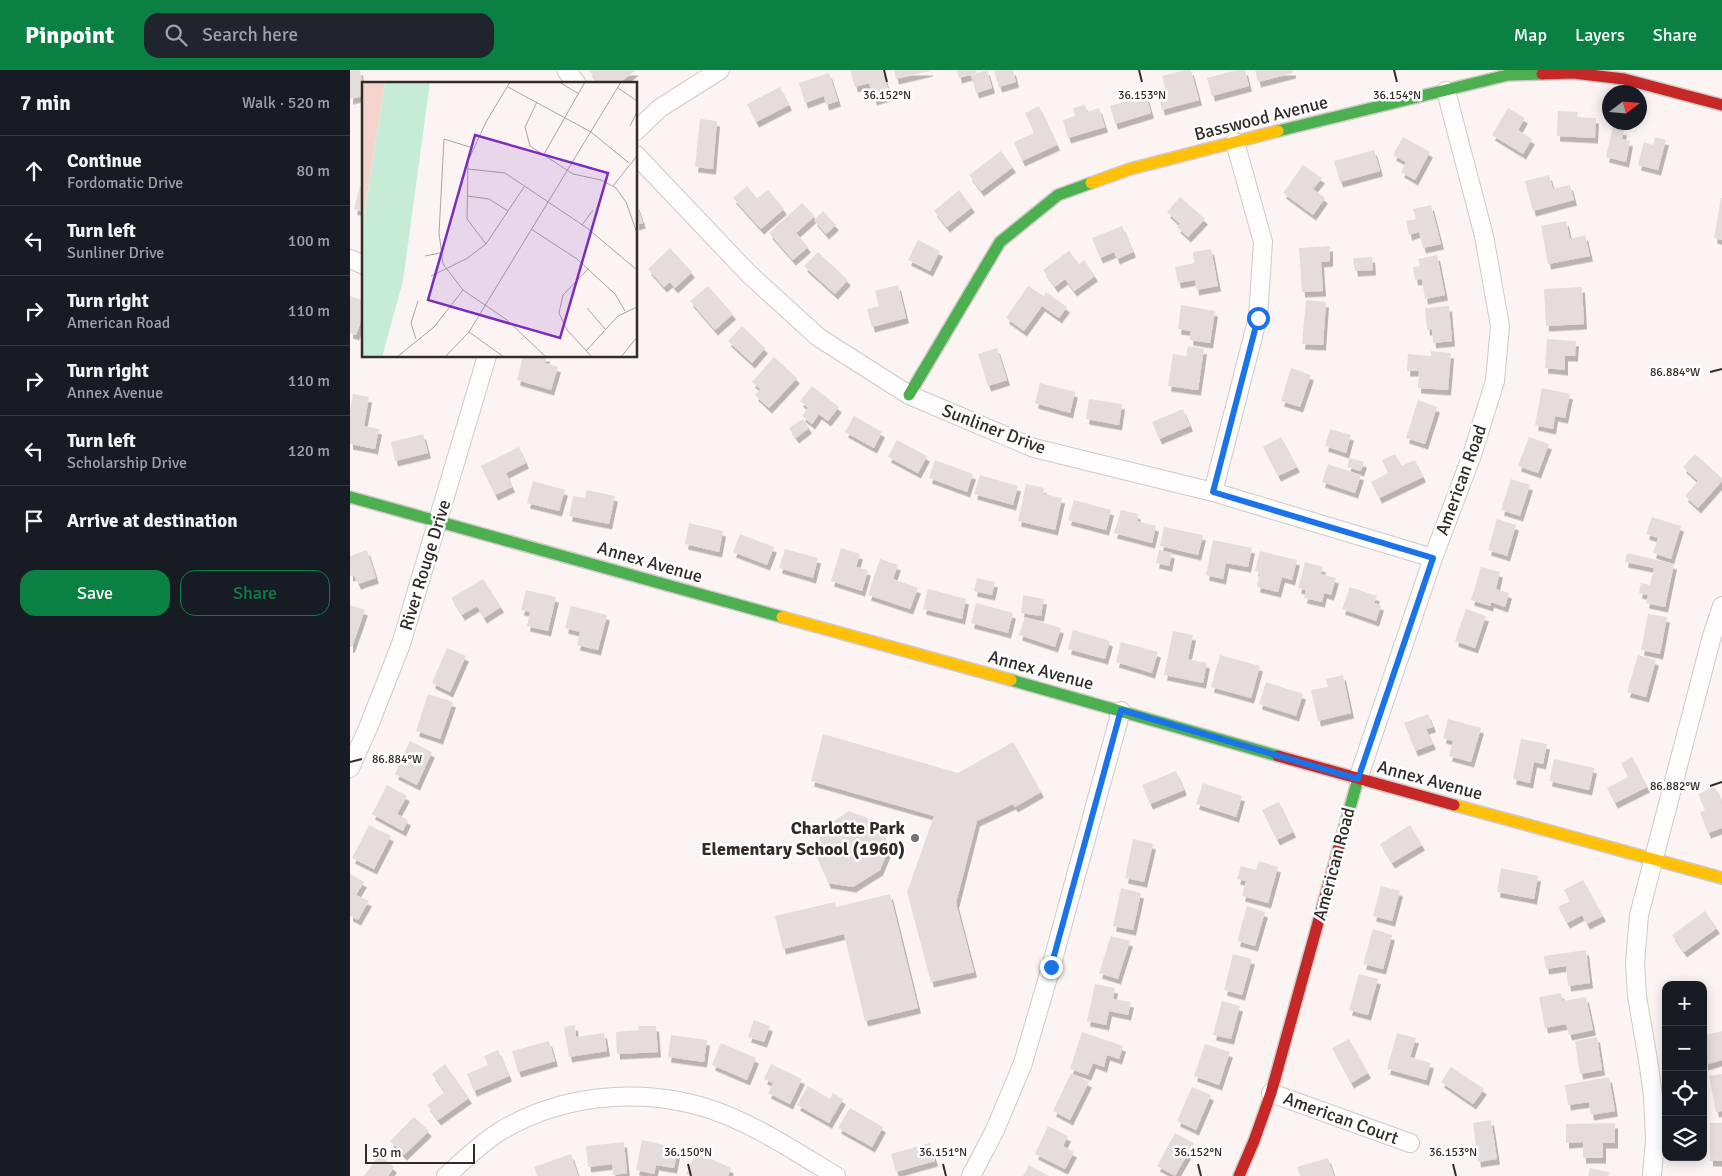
<!DOCTYPE html>
<meta charset="utf-8">
<style>
:root{--surface:#171b24;--page:#20242c;--text:#f1f3f6;--muted:#9ea1a6;--line:#363941;--accent:#0b8043}
body{margin:0;font-family:Signika,sans-serif;background:var(--page);color:var(--text)}
.controls{position:absolute;right:15px;bottom:15px;display:grid;overflow:hidden;border-radius:10px;box-shadow:0 2px 12px #0003}
.controls button{width:45px;height:45px;display:grid;place-items:center;padding:0;border:0;border-bottom:1px solid var(--line);background:var(--surface);color:var(--text);font:25px sans-serif}
.compass{position:absolute;left:1252px;top:15px;width:45px;height:45px;border-radius:50%;background:var(--surface);box-shadow:0 2px 12px #0003;rotate:74deg}
.scale{position:absolute;left:15px;bottom:12px;width:110px;box-sizing:border-box;padding-left:5px;border:2px solid #332b29;border-top:0;font-size:14px;line-height:18px;white-space:nowrap;color:#332b29;-webkit-text-stroke:4px #fff;paint-order:stroke}
.stop{position:absolute;width:15px;height:15px;margin:-11px;border:4px solid #1a73e8;border-radius:50%;background:#fff}
.stop.end{background:#1a73e8;border-color:#fff;box-shadow:0 1px 5px #0008}
.list{margin:0;padding:0;list-style:none}
h2{display:flex;justify-content:space-between;align-items:center;height:65px;margin:0;padding:0 20px;font-size:21px}
h2 small{font-size:16px;font-weight:400;color:var(--muted)}
.list li{display:grid;grid-template-columns:32px 1fr auto;gap:15px;align-items:center;box-sizing:border-box;height:70px;padding:0 20px;border-top:1px solid var(--line)}
.list b{display:block;font-size:19px;white-space:nowrap}
.list p{margin:0;font-size:16px;white-space:nowrap;color:var(--muted)}
.list em{font-size:16px;font-style:normal;color:var(--muted)}
.actions{display:flex;gap:10px;padding:15px 20px}
.actions a{flex:1;padding:11px 0;border:1px solid var(--accent);border-radius:15px;text-align:center;font-size:18px;color:var(--accent)}
.actions .main{background:var(--accent);color:#fff}
.icon{flex:none;width:28px;height:28px;fill:none;stroke:currentColor;stroke-width:2;stroke-linecap:round;stroke-linejoin:round}
.map{position:relative;flex:none;width:1372px;height:1106px;overflow:hidden}
header{display:flex;align-items:center;gap:30px;box-sizing:border-box;height:70px;padding:0 25px;background:var(--accent);color:#fff}
header strong{font-size:24px}
nav{display:flex;gap:28px;margin-inline-start:auto;font-size:18px}
.search{width:350px;height:45px;background:var(--page);display:flex;align-items:center;gap:12px;box-sizing:border-box;padding:0 18px;border-radius:15px;color:var(--muted);font-size:19px}
main{display:flex}
aside{flex:1;background:var(--surface)}
.map>svg:first-child{display:block}
.building{fill:#e5dddb;filter:url(#shadow)}
.lines{fill:none;stroke-linecap:round;stroke-linejoin:round}
.street-casing{stroke:#d0c9c7;stroke-width:20}
.fast-casing{stroke:#d0c9c7;stroke-width:14}
.slow-casing{stroke:#d0c9c7;stroke-width:14}
.jam-casing{stroke:#d0c9c7;stroke-width:14}
.street{stroke:#fffdfd;stroke-width:18}
.fast{stroke:#4caf50;stroke-width:11}
.slow{stroke:#ffc107;stroke-width:11}
.jam{stroke:#c62828;stroke-width:11}
.route{stroke:#1a73e8;stroke-width:6}
.ticks{fill:none;stroke:#332b29;stroke-width:2}
.poi-dot{fill:#79716f;stroke:#fff;stroke-width:2}
.labels{text-anchor:middle;dominant-baseline:central;stroke-width:5;stroke-linejoin:round;paint-order:stroke}
.street-label{font-size:18px;fill:#332b29;stroke:#fff}
.poi-label{font-size:18px;font-weight:bold;fill:#332b29;stroke:#fff;text-anchor:end}
.inset-road{fill:none;stroke:#aca4a2;stroke-width:1}
.view{fill:#7b2cbf;fill-opacity:0.15;stroke:#7b2cbf;stroke-width:2.5}
.inset-edge{fill:none;stroke:#332b29;stroke-width:2.5}
.ticks-label{font-size:12px;text-anchor:middle;fill:#332b29;stroke:#fff;stroke-width:5;stroke-linejoin:round;paint-order:stroke}
</style>
<header>
<strong>Pinpoint</strong>
<div class="search"><svg class="icon" aria-label="search" viewBox="0 0 24 24"><circle cx="10" cy="10" r="6"/><path d="M15 15l6 6"/></svg>Search here</div>
<nav><a>Map</a><a>Layers</a><a>Share</a></nav>
</header>
<main>
<aside>
<h2>7 min<small>Walk · 520 m</small></h2>
<ul class="list">
<li><svg class="icon" aria-label="ahead" viewBox="0 0 24 24"><path d="M12 20V5M6 11l6-6 6 6"/></svg><div><b>Continue</b><p>Fordomatic Drive</p></div><em>80 m</em></li>
<li><svg class="icon" aria-label="left" viewBox="0 0 24 24"><path d="M17 20v-9H6M10 6l-5 5 5 5"/></svg><div><b>Turn left</b><p>Sunliner Drive</p></div><em>100 m</em></li>
<li><svg class="icon" aria-label="right" viewBox="0 0 24 24"><path d="M7 20v-9h11M14 6l5 5-5 5"/></svg><div><b>Turn right</b><p>American Road</p></div><em>110 m</em></li>
<li><svg class="icon" aria-label="right" viewBox="0 0 24 24"><path d="M7 20v-9h11M14 6l5 5-5 5"/></svg><div><b>Turn right</b><p>Annex Avenue</p></div><em>110 m</em></li>
<li><svg class="icon" aria-label="left" viewBox="0 0 24 24"><path d="M17 20v-9H6M10 6l-5 5 5 5"/></svg><div><b>Turn left</b><p>Scholarship Drive</p></div><em>120 m</em></li>
<li><svg class="icon" aria-label="arrive" viewBox="0 0 24 24"><path d="M6 21V4h12l-3 4 3 4H6"/></svg><div><b>Arrive at destination</b></div></li>
</ul>
<div class="actions"><a class="main">Save</a><a>Share</a></div>
</aside>
<div class="map">
<svg width="1372" height="1106" viewBox="0 0 1372 1106">
<defs>
<filter id="shadow"><feDropShadow dx="3" dy="5.5" stdDeviation="0" flood-color="#0004"/></filter>
</defs>
<rect width="100%" height="100%" fill="#fcf4f2"/>
<path class="building" d="M0 0H10L14 26 0 29Z
M239 0H286L268 14H249Z
M500 0H532L540 25 524 30 519 13 505 17Z
M544 0H580V1L546 9Z
M607 0H626L627 3 609 8Z
M637 0 642 18 626 23 621 5Z
M646 0H663L666 12 649 17 644 1Z
M834 0H841L849 30 812 40 807 21 815 18 812 6Z
M887 0H895L899 16 862 26 857 8Z
M905 0H943V3L908 12Z
M479 3 488 31 476 35 474 26 455 33 449 13Z
M430 17 439 35 406 52 397 34Z
M796 25 801 43 765 54 760 36Z
M735 35 737 42 749 38 755 57 718 68 713 50 725 46 723 38Z
M689 36 707 75 672 91 664 72 684 63 675 43Z
M1158 38 1175 48 1168 60 1182 69 1173 84 1142 65Z
M1208 41 1228 42 1227 47 1246 48 1245 68 1207 66Z
M350 49 367 51 363 99 345 97Z
M1263 57 1274 60 1272 69 1280 71 1276 92 1256 87Z
M1053 67 1080 82 1065 110 1051 102 1056 92 1043 85Z
M1305 67 1316 70 1308 100 1288 95 1294 72 1303 75Z
M1024 80 1030 101 990 112 984 91Z
M651 81 663 97 631 121 619 105Z
M953 95 972 108 963 119 975 128 963 145 933 123Z
M1199 105 1203 119 1220 115 1224 130 1183 141 1175 111Z
M10 116 14 117V142L4 139Z
M397 116 407 128 418 120 434 139 411 159 383 128Z
M609 120 622 137 597 157 584 141Z
M830 127 855 149 838 167 827 157 830 154 817 142Z
M1371 128H1372V170L1364 168Z
M286 133 293 153 286 155Z
M452 133 465 146 446 163 458 177 443 190 419 163Z
M1081 135 1091 174 1073 178 1069 162 1059 165 1056 151 1066 149 1063 139Z
M473 141 486 155 476 164 464 150Z
M1216 151 1220 169 1235 165 1240 186 1198 194 1191 156Z
M772 156 783 182 767 189 764 182 750 188 742 168Z
M568 170 590 181 580 201 558 190Z
M980 176V191L971 192 973 221 952 222 949 178Z
M320 178 342 202 325 218 320 212 314 217 298 199Z
M861 179 868 216 846 220 845 210 828 213 825 197 844 193 843 182Z
M719 181 729 194 734 190 745 206 724 221 715 209 705 217 693 200Z
M468 182 498 210 485 224 454 196Z
M1087 185 1095 225 1075 229 1072 209 1065 210 1063 197 1070 196 1068 189Z
M1022 187 1023 200 1005 201 1003 188Z
M548 215 556 248 522 257 517 239 529 236 525 221Z
M358 216 383 244 365 260 340 231Z
M678 216 694 226 696 222 717 237 709 248 692 236 674 261 656 248Z
M1232 217 1234 254 1196 256 1194 219Z
M0 226 14 231V243L6 265 0 263Z
M956 230 976 232 973 275 952 274Z
M831 235 865 241 860 273 840 270 841 261 828 259Z
M1099 236 1102 271 1083 273 1082 259 1077 260 1075 238Z
M392 256 415 278 402 293 378 271Z
M1197 269 1226 271 1225 286H1215V300L1195 298Z
M838 276 854 279 848 320 818 316 823 284 836 286Z
M647 278 657 310 638 316 628 284Z
M1081 281 1101 283 1098 320 1068 318 1069 301H1057L1058 284 1081 286Z
M173 286H197L195 293 208 297 201 320 167 310Z
M424 287 447 308 419 338 405 325 410 319 402 312Z
M941 298 961 305 950 337 931 331Z
M690 313 725 322 720 343 685 333Z
M462 316 489 337 478 351 469 344 462 354 452 346 458 338 450 331Z
M1192 318 1220 324 1215 348 1205 346 1203 359 1185 355Z
M3 324 19 327 14 356 29 359 25 379 0 374V340Z
M739 329 772 334 769 355 736 349Z
M1068 330 1087 337 1075 374 1056 368Z
M833 339 840 356 809 369 802 352Z
M504 346 532 362 524 378 495 362Z
M453 349 459 358 446 368 439 358Z
M980 359 1001 365 996 383 975 376Z
M73 364 78 383 45 391 41 372Z
M931 367 947 397 928 406 913 377Z
M1179 367 1199 374 1188 403 1168 396Z
M547 370 577 386 568 403 538 387Z
M169 377 176 393 156 403 162 417 145 425 131 396Z
M1045 384 1051 396 1065 390 1073 407 1029 428 1021 412 1038 403 1032 390Z
M1345 384 1372 408V411L1348 438 1335 426 1348 411 1333 397Z
M1000 388 1014 392 1011 401 997 397Z
M585 390 623 404 617 422 579 408Z
M978 394 1011 405 1005 423 972 412Z
M630 405 668 416 663 435 624 424Z
M1161 409 1180 415 1170 446 1151 440Z
M183 411 215 420 209 441 177 433Z
M676 414 694 418 693 424 712 428 705 460 668 451Z
M237 420 265 426 259 454 219 446 223 426 235 428Z
M724 430 761 440 756 460 718 450Z
M771 440 788 444 787 451 806 456 802 473 764 463Z
M1302 447 1331 456 1321 489 1303 483 1308 468 1296 464Z
M1147 449 1166 455 1157 486 1138 480Z
M339 453 373 461 369 482 335 474Z
M814 457 853 465 848 485 810 476Z
M390 464 424 477 417 495 383 482Z
M863 470 902 478 898 497 876 493 873 509 856 505Z
M491 478 510 484 506 497 518 500 512 521 481 511Z
M435 479 468 488 463 508 429 498Z
M17 480 26 508 8 514 4 505 0 506V486Z
M809 480 822 483 819 496 806 493Z
M910 481 947 490 942 510 932 507 928 522 907 517 910 502 905 501Z
M1277 483 1324 494 1315 537 1296 533 1298 525 1289 523 1291 513 1300 515 1304 498 1275 492Z
M530 489 548 495 543 509 568 518 560 539 518 525Z
M955 492 973 497 971 504 986 508 981 525 974 523 972 532 954 528 956 520 948 518Z
M1131 497 1150 502 1146 519 1159 523 1155 537 1141 532 1140 536 1121 530Z
M627 508 645 512 642 525 624 521Z
M133 509 151 537 134 548 127 536 112 545 101 528Z
M1000 517 1027 526 1024 533 1031 535 1026 551 992 539Z
M578 519 616 529 612 549 573 539Z
M176 520 206 527 198 561 177 556 180 542 171 540Z
M673 525 694 529 691 546 671 543Z
M626 533 663 543 658 563 621 553Z
M0 535 15 540 2 577H0Z
M221 536 257 545 248 580 227 575 230 562 215 558Z
M1116 539 1136 546 1125 578 1105 571Z
M1298 544 1317 547 1310 584 1291 580Z
M675 547 711 558 705 577 669 565Z
M723 560 760 571 755 589 718 579Z
M823 561 843 565 838 589 857 593 853 613 814 605Z
M771 572 808 582 802 603 766 592Z
M97 578 116 586 100 622 82 613Z
M870 585 910 596 901 628 861 617Z
M1288 585 1306 590 1296 627 1277 622Z
M993 605 1001 643 968 651 961 620 978 617 976 609Z
M916 612 953 624 946 646 909 634Z
M78 624 103 632 90 669 66 661Z
M1078 644 1083 657 1076 659 1083 674 1065 681 1054 653Z
M1098 649 1131 658 1121 692 1099 686 1103 671 1093 668Z
M473 664 608 703 663 672 691 722 665 737 663 734 627 751 606 833 624 902 581 912 557 822 584 746 461 711Z
M1171 669 1197 674 1193 694 1184 692 1180 713 1163 709Z
M60 671 82 682 67 715 45 704Z
M1282 687 1297 717 1265 733 1257 718 1278 707 1271 693Z
M1204 689 1244 698 1239 720 1199 711Z
M826 701 834 720 800 734 792 715Z
M853 713 892 726 886 747 846 734Z
M37 715 57 726 47 744 58 750 53 761 22 744Z
M1365 717 1372 733V758L1358 763 1350 742 1355 740 1348 724Z
M929 732 943 762 927 770 912 740Z
M499 741 525 751 540 776 530 800 503 817 478 813 464 780 475 757Z
M19 755 41 766 24 799 2 788Z
M1060 755 1072 775 1042 793 1030 774Z
M783 769 803 774 794 812 775 808Z
M909 791 928 797 918 833 892 826 896 811 887 809 891 796 906 800Z
M1151 798 1188 806 1184 829 1147 822Z
M0 804 14 812 6 825 19 831 8 850 0 846Z
M1233 810 1253 846 1237 854 1232 845 1217 853 1208 837 1220 831 1214 820Z
M1031 816 1050 821 1042 851 1023 846Z
M771 818 791 823 783 860 763 856Z
M540 824 568 938 515 951 494 864 433 879 425 846 485 832 486 837Z
M897 836 915 842 905 876 887 871Z
M1355 841 1367 858 1334 882 1322 865Z
M1023 859 1042 865 1033 899 1013 894Z
M761 866 780 871 768 909 749 903Z
M1236 880 1240 913 1218 916 1216 896 1196 899 1194 886Z
M883 884 902 889 892 925 874 920Z
M1009 904 1028 909 1018 945 999 940Z
M745 914 765 918 763 929 781 932 778 945 759 941 756 955 737 951Z
M1211 923 1213 931 1236 927 1243 960 1219 965 1216 954 1195 958 1189 927Z
M872 931 890 936 881 969 863 965Z
M404 950 420 956 414 972 398 967Z
M225 955 226 967 254 963 257 981 219 987 214 957Z
M288 956H306L308 982 267 984 266 962 289 960Z
M1372 961V990L1355 995 1353 966Z
M732 962 773 976 769 989 757 985 754 997 743 993 738 1005 720 999Z
M1047 963 1066 968 1060 987 1081 993 1076 1010 1037 999Z
M321 965 357 970 354 992 318 987Z
M1247 967 1252 1000 1230 1004 1225 971Z
M999 969 1018 1003 1001 1013 982 978Z
M199 971 205 991 168 1002 162 981Z
M371 973 406 988 397 1010 362 995Z
M855 974 880 982 869 1015 844 1006Z
M148 980 159 1006 124 1021 117 1004 138 995 134 986Z
M95 994 119 1028 88 1050 77 1035 95 1022 82 1004Z
M421 994 452 1009 440 1034 418 1023 423 1013 414 1009Z
M1101 997 1134 1019 1123 1034 1091 1012Z
M721 1003 739 1012 720 1050 703 1041Z
M1372 1004V1041L1366 1042 1359 1006Z
M1259 1007 1265 1041 1241 1045 1239 1032 1218 1035 1215 1015Z
M458 1016 480 1029 483 1023 493 1029 479 1053 447 1035Z
M842 1017 861 1025 846 1060 827 1051Z
M500 1038 533 1057 522 1077 488 1058Z
M64 1047 79 1061 54 1085 40 1071Z
M1141 1050 1147 1089 1128 1092 1123 1053Z
M1265 1053V1073H1253V1088H1233V1072L1216 1073V1054Z
M1360 1053H1372V1091H1360Z
M698 1056 718 1066 713 1076 724 1082 715 1099 685 1084Z
M825 1063 844 1073 825 1106 807 1096Z
M292 1070 328 1078 324 1098 306 1095 304 1104 286 1100Z
M274 1072 277 1103 263 1105 262 1094 238 1097 236 1076Z
M580 1073 585 1091 546 1102 541 1084Z
M346 1082 381 1098 378 1106H340L336 1104Z
M221 1084 228 1106H187L184 1097Z
M29 1085 44 1097 38 1106H14Z
M978 1088 984 1106H950L947 1097Z
M679 1095 699 1106H673Z
M1240 1098 1259 1102 1258 1106H1238Z"/>
<g class="lines">
<g class="street-casing">
<path id="street" d="M216 0 227 14
M286 61 310 38 370 0
M286 85 399 204 468 267 559 325 684 378 863 422 1083 488
M0 189 14 195
M863 422 908 247 913 172 885 72
M0 698 18 658 51 574 137 286
M1008 709 1083 488 1122 385 1145 311 1150 256 1134 166 1096 21
M921 1023 1060 1073
M96 1106C113 1091 130 1074 149 1062 216 1021 304 1016 376 1045 415 1061 451 1085 486 1106
M621 1106 645 1060 673 993 701 897 771 641
M1302 1106 1305 1069 1303 1026 1298 990 1287 926 1285 893 1289 845 1362 566 1372 536"/>
</g>
<g class="fast-casing">
<path id="fast" d="M928 61 1158 5 1192 4
M559 325 650 172 708 125 741 113
M0 427 432 547
M661 610 928 686
M990 773 1008 709"/>
</g>
<g class="slow-casing">
<path id="slow" d="M741 113 780 99 928 61
M432 547 661 610
M1104 735 1372 808"/>
</g>
<g class="jam-casing">
<path id="jam" d="M1192 4 1223 3 1274 9 1372 35
M928 686 1104 735
M889 1106 904 1071 921 1023 990 773"/>
</g>
<use href="#street" class="street"/>
<use href="#fast" class="fast"/>
<use href="#slow" class="slow"/>
<use href="#jam" class="jam"/>
</g>
<g class="lines">
<path class="route" d="M701 897 771 640 1008 709 1083 488 863 422 908 248"/>
</g>
<path class="ticks" d="M534 0 537 12M789 0 792 12M1044 0 1047 12M1360 302 1372 299M0 692 12 689M1360 716 1372 712M338 1094 341 1106M593 1094 596 1106M848 1094 851 1106M1103 1094 1106 1106"/>
<circle class="poi-dot" cx="565" cy="768" r="5"/>
<g class="labels">
<g class="street-label">
<text transform="translate(911 48) rotate(-14)">Basswood Avenue</text>
<text transform="translate(644 359) rotate(21)">Sunliner Drive</text>
<text transform="translate(1111 410) rotate(-70)">American Road</text>
<text transform="translate(300 492) rotate(16)">Annex Avenue</text>
<text transform="translate(75 495) rotate(-73)">River Rouge Drive</text>
<text transform="translate(691 600) rotate(15)">Annex Avenue</text>
<text transform="translate(1080 710) rotate(15)">Annex Avenue</text>
<text transform="translate(984 794) rotate(-75)">American Road</text>
<text transform="translate(991 1048) rotate(20)">American Court</text>
</g>
<g class="poi-label">
<text x="555" y="758">Charlotte Park<tspan x="555" dy="21">Elementary School (1960)</tspan></text>
</g>
</g>
<g transform="translate(12 12)">
<rect width="275" height="275" fill="#fcf4f2"/>
<path d="M0 0H23L0 145Z" fill="#f4d4cd"/>
<path d="M23 0H68L41 199 20 275H0V145Z" fill="#c6ecd7"/>
<path class="inset-road" d="M197 0 217 12M146 5 229 50 267 81M256 6 275 19M175 20 163 45 168 64 211 92 239 98 254 106 264 120 275 151M268 44 275 30M111 66 82 57 77 151 81 182 101 208 145 238 184 275M181 74 223 0M106 87 143 91 225 146 275 188M251 104 275 74M105 114 127 117 146 129M220 143 231 128M169 147 215 177 253 212 263 229M124 162 105 137 106 79 124 40 148 0M63 174 78 171M226 187 201 213 197 231 205 248 230 275M69 194 104 177 124 162 162 105M225 226 243 247M107 250 142 275M54 257 49 241 56 219M224 269 256 234 275 225M35 275 72 245 101 208M83 275 107 250 259 0M259 275 275 255"/>
<path class="view" d="M113 53 246 91 198 256 66 218Z"/>
<rect width="275" height="275" class="inset-edge"/>
</g>
<g class="ticks-label">
<text x="537" y="29">36.152°N</text>
<text x="792" y="29">36.153°N</text>
<text x="1047" y="29">36.154°N</text>
<text x="1325" y="306">86.884°W</text>
<text x="47" y="693">86.884°W</text>
<text x="1325" y="720">86.882°W</text>
<text x="338" y="1086">36.150°N</text>
<text x="593" y="1086">36.151°N</text>
<text x="848" y="1086">36.152°N</text>
<text x="1103" y="1086">36.153°N</text>
</g>
</svg>
<div class="controls">
<button>+</button>
<button>−</button>
<button><svg class="icon" aria-label="locate" viewBox="0 0 24 24"><circle cx="12" cy="12" r="6"/><path d="M12 2v4M12 18v4M2 12h4M18 12h4"/></svg></button>
<button><svg class="icon" aria-label="layers" viewBox="0 0 24 24"><path d="M12 4l9 5-9 5-9-5zM3 14l9 5 9-5"/></svg></button>
</div>
<svg class="compass" viewBox="-18 -18 36 36"><path d="M0-13l5 13h-10z" fill="#e53935"/><path d="M0 13l5-13h-10z" fill="#9ea1a6"/></svg>
<div class="scale">50 m</div>
<div class="stop" style="left:908px;top:248px"></div>
<div class="stop end" style="left:701px;top:897px"></div>
</div>
</main>
